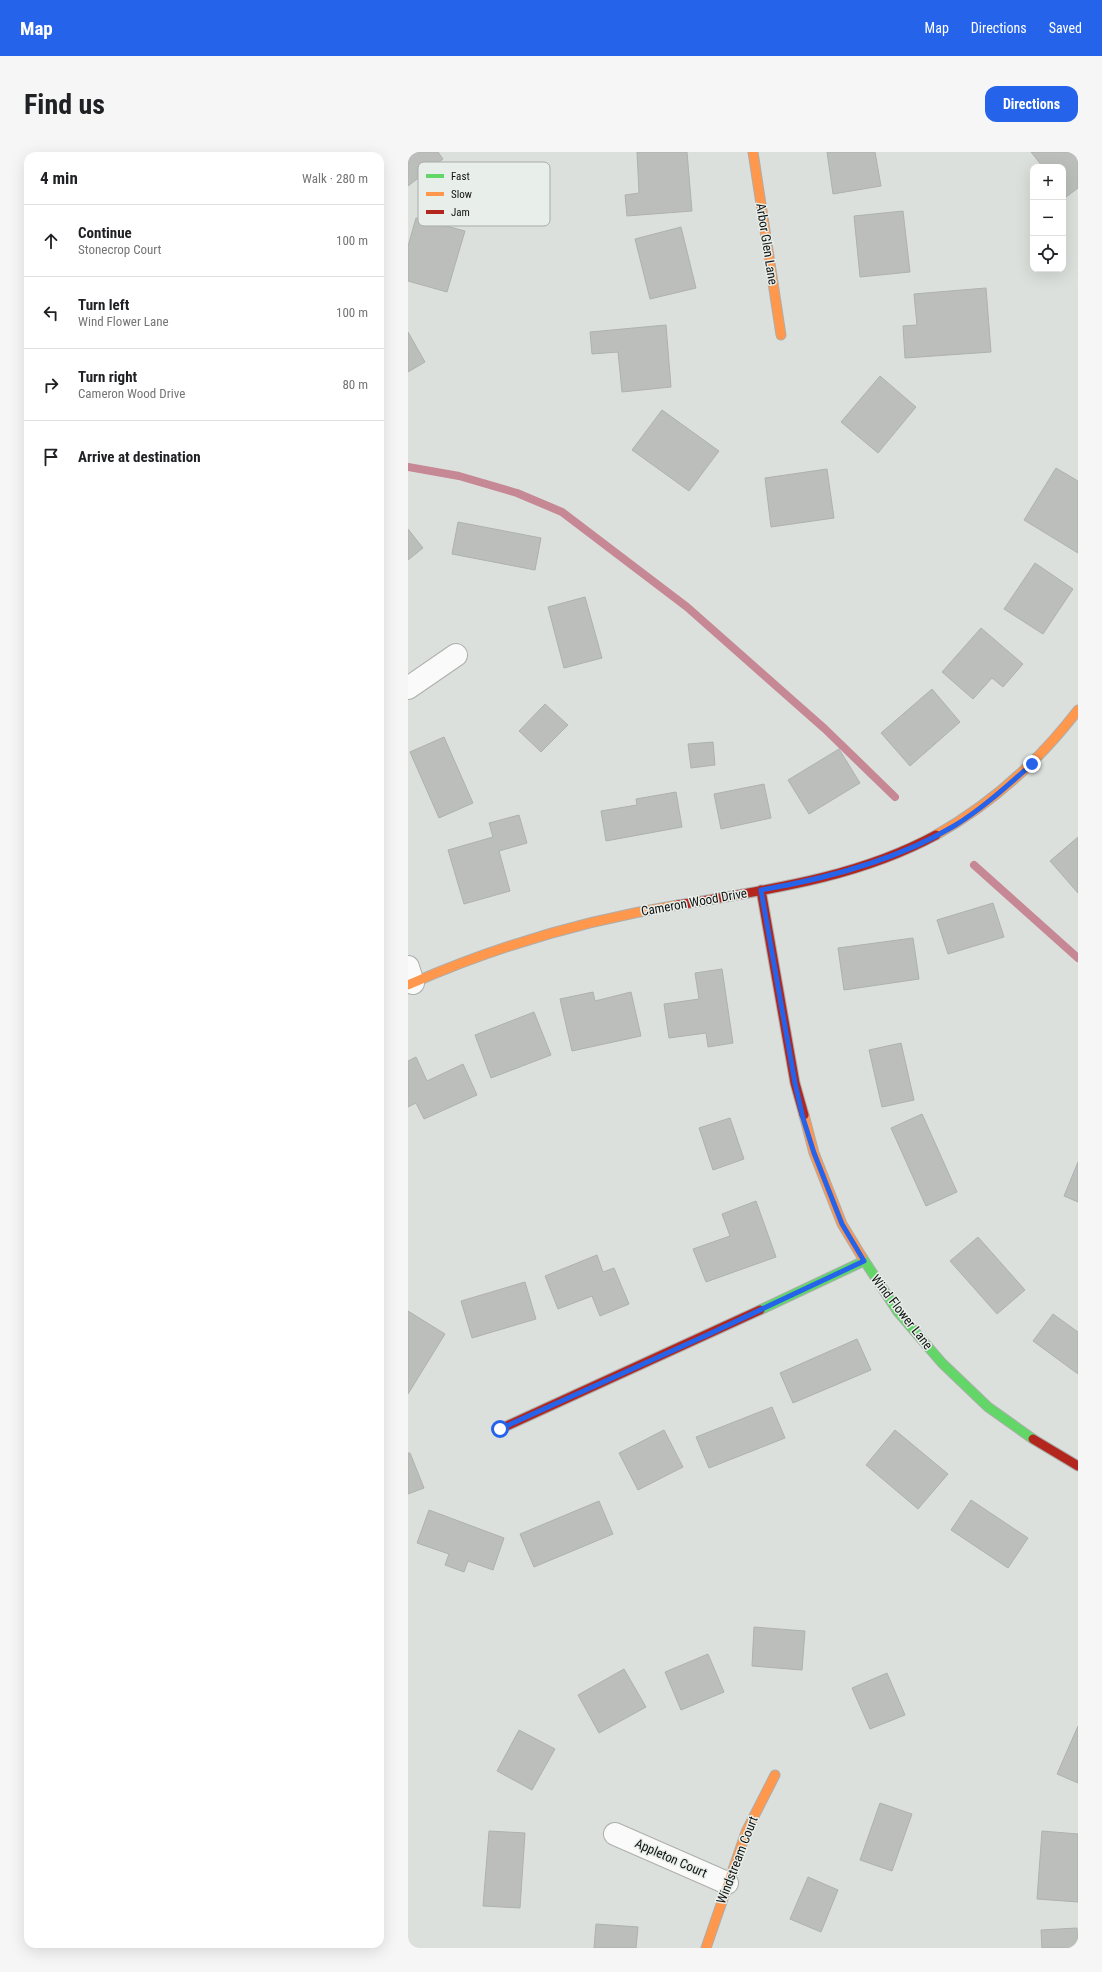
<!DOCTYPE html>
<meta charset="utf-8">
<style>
:root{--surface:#fff;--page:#f6f6f6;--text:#202124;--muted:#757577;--line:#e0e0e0;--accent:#2563eb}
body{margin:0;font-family:"Roboto Condensed",sans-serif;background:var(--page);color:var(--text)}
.controls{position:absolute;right:12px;top:12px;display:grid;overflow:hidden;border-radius:8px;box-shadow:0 4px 16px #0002}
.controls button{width:36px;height:36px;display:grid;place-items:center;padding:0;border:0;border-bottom:1px solid var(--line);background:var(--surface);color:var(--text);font:20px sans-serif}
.stop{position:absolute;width:12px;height:12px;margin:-9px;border:3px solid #2563eb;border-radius:50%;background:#fff}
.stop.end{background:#2563eb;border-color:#fff;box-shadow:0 1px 4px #0008}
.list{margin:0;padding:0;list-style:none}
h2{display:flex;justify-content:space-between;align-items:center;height:52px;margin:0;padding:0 16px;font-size:17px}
h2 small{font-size:13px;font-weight:400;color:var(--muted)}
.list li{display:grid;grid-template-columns:26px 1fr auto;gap:12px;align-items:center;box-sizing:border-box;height:72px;padding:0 16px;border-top:1px solid var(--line)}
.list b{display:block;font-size:15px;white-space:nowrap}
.list p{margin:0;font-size:13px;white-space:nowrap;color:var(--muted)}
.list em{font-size:13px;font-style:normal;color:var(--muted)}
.icon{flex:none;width:22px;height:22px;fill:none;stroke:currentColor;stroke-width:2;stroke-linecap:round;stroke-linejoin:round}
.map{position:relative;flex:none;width:670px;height:1796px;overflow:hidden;border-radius:12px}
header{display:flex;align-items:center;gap:24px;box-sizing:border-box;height:56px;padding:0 20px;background:var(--accent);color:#fff}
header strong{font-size:19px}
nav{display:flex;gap:22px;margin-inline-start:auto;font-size:14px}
.intro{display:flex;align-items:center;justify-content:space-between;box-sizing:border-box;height:96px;padding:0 24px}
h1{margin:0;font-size:28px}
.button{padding:10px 18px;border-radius:12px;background:var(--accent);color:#fff;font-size:14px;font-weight:700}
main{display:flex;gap:24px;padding:0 24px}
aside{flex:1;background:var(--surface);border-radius:12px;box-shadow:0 4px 16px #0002}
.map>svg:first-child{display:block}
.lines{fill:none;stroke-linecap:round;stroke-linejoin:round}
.stream{stroke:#c58894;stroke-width:8}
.building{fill:#bcbebc;stroke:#aeb1af}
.street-casing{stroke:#acaeac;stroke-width:24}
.fast-casing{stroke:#acaeac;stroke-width:11}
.slow-casing{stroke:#acaeac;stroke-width:11}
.jam-casing{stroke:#acaeac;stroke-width:11}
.street{stroke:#fafafa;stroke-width:22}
.fast{stroke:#63d668;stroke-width:9}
.slow{stroke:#ff974d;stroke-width:9}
.jam{stroke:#b3261e;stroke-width:9}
.route{stroke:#2563eb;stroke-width:5}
.labels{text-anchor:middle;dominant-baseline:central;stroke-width:3;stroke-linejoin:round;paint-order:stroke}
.street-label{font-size:13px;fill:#101211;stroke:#e8eee9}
.key{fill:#e8eee9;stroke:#a7aca8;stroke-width:1}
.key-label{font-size:11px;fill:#101211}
</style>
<header>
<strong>Map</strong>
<nav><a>Map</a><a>Directions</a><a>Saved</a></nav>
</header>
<div class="intro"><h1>Find us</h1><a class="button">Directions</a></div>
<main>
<aside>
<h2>4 min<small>Walk · 280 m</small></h2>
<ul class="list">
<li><svg class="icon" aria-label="ahead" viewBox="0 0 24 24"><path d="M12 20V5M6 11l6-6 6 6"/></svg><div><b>Continue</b><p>Stonecrop Court</p></div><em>100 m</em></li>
<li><svg class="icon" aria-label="left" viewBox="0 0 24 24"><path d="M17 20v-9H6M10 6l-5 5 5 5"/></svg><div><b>Turn left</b><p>Wind Flower Lane</p></div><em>100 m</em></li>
<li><svg class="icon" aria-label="right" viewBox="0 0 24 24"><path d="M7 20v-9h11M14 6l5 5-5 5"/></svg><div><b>Turn right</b><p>Cameron Wood Drive</p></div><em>80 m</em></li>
<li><svg class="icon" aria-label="arrive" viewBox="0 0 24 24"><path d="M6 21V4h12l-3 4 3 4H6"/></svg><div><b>Arrive at destination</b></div></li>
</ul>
</aside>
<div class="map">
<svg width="670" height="1796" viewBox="0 0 670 1796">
<rect width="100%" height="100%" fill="#dce0dd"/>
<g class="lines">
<path class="stream" d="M0 315 51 324 109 341 154 360 279 455 417 577 487 645
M566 713 670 806"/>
</g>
<path class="building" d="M0 0H30L35 7 0 34Z
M229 0H279L284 59 219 64 217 43 231 41Z
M419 0H467L473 34 425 42Z
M623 0H670V36L658 45 655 41V15H635Z
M495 59 502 120 452 125 446 64Z
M8 66 57 79 39 140 0 129V94Z
M273 75 288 136 242 147 227 87Z
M578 136 583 200 497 206 495 174 509 173 506 142Z
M258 173 263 235 214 240 210 200 184 202 182 180Z
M0 180 17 210 0 220Z
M472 224 508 255 470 301 433 270Z
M254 258 311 299 281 339 224 298Z
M648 316 670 329V401L616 368Z
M419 317 426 366 363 375 357 326Z
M50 370 133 386 127 418 44 402Z
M0 377 15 396 0 408Z
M627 411 665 437 635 482 596 457Z
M177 445 194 506 156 516 140 455Z
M573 476 615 512 595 535 584 526 565 547 534 520Z
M524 537 552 570 502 614 473 581Z
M137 552 160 573 133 600 111 579Z
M36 585 65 651 31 666 2 600Z
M305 590 307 613 283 616 280 592Z
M431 597 452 631 401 662 380 628Z
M356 632 363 666 313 677 306 642Z
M268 640 274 675 198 689 193 659 229 653 228 647Z
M111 663 119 691 91 699 102 739 56 752 40 698 85 685 81 671Z
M670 685V741L642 709Z
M585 751 596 785 540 802 529 768Z
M505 786 511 827 436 838 430 796Z
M314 817 325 891 300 895 298 881 261 886 256 852 291 847 287 821Z
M185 840 187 849 223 840 233 884 164 899 152 847Z
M126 860 143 903 83 926 67 883Z
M493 891 506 948 474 955 461 898Z
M8 905 19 929 55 912 69 943 16 967 8 951 0 955V909Z
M514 962 549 1040 518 1054 483 976Z
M322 966 336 1007 305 1018 291 976Z
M670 1010V1050L656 1044Z
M348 1049 368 1105 298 1130 285 1097 322 1084 314 1062Z
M570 1085 617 1138 589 1162 542 1109Z
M189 1103 195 1120 206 1116 221 1152 192 1164 184 1144 150 1157 137 1124Z
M117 1130 128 1167 64 1186 53 1149Z
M0 1159 37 1182 0 1242Z
M645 1162 670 1180V1222L625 1189Z
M449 1187 463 1218 385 1251 372 1221Z
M364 1255 377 1286 301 1316 288 1285Z
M256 1278 275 1315 230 1338 211 1301Z
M487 1278 540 1322 510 1357 458 1313Z
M0 1301H2L16 1336 0 1342Z
M563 1348 620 1386 600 1416 543 1378Z
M191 1349 205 1382 126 1415 112 1382Z
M21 1358 96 1386 85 1418 60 1409 56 1420 37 1413 41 1402 9 1391Z
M346 1475 397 1479 394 1518 344 1514Z
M300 1502 316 1540 273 1558 257 1520Z
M216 1517 238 1555 191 1581 170 1543Z
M479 1521 497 1563 462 1577 444 1536Z
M670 1574V1631L649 1622Z
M111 1578 147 1597 124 1638 89 1619Z
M472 1651 504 1662 484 1719 452 1708Z
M81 1679 117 1681 112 1756 75 1754Z
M634 1679 670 1682V1750L629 1747Z
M400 1725 430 1738 413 1780 382 1767Z
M188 1772 230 1775 228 1796H186Z
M669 1776 670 1796H634L633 1778Z"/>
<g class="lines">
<g class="street-casing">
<path id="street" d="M0 536 48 503
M0 815 5 831
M207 1682 319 1731"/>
</g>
<g class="fast-casing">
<path id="fast" d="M454 1105 490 1160 534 1211 580 1255 625 1287
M352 1158 456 1109"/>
</g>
<g class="slow-casing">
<path id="slow" d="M345 0 373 183
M528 683C585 651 630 610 670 558
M0 833C86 795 177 768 270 753
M396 963 406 1001 434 1072 454 1105
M298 1796 338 1680 367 1623"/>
</g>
<g class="jam-casing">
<path id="jam" d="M353 738 387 931 396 963
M270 753C358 738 449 726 528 683
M92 1277 352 1158
M625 1287 670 1314"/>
</g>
<use href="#street" class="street"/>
<use href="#fast" class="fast"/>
<use href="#slow" class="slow"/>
<use href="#jam" class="jam"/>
</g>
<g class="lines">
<path class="route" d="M92 1277 299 1183 456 1109 434 1072 406 1001 395 966 387 931 353 738C417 727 489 708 546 674 574 657 599 634 624 612"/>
</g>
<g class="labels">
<g class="street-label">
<text transform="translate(359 92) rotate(81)">Arbor Glen Lane</text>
<text transform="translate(286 750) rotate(-10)">Cameron Wood Drive</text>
<text transform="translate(494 1160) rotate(52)">Wind Flower Lane</text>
<text transform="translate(263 1706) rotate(24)">Appleton Court</text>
<text transform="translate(329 1708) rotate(-69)">Windstream Court</text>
</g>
</g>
<rect x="10" y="10" width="132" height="64" rx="6" class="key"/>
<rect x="18" y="22" width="18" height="4" fill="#63d668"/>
<rect x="18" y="40" width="18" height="4" fill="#ff974d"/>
<rect x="18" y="58" width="18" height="4" fill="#b3261e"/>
<g class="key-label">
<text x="43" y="28">Fast</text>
<text x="43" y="46">Slow</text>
<text x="43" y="64">Jam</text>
</g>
</svg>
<div class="controls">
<button>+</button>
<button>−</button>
<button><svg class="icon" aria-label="locate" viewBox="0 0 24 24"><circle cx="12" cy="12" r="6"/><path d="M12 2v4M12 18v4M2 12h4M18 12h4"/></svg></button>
</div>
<div class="stop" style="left:92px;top:1277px"></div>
<div class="stop end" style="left:624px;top:612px"></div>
</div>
</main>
